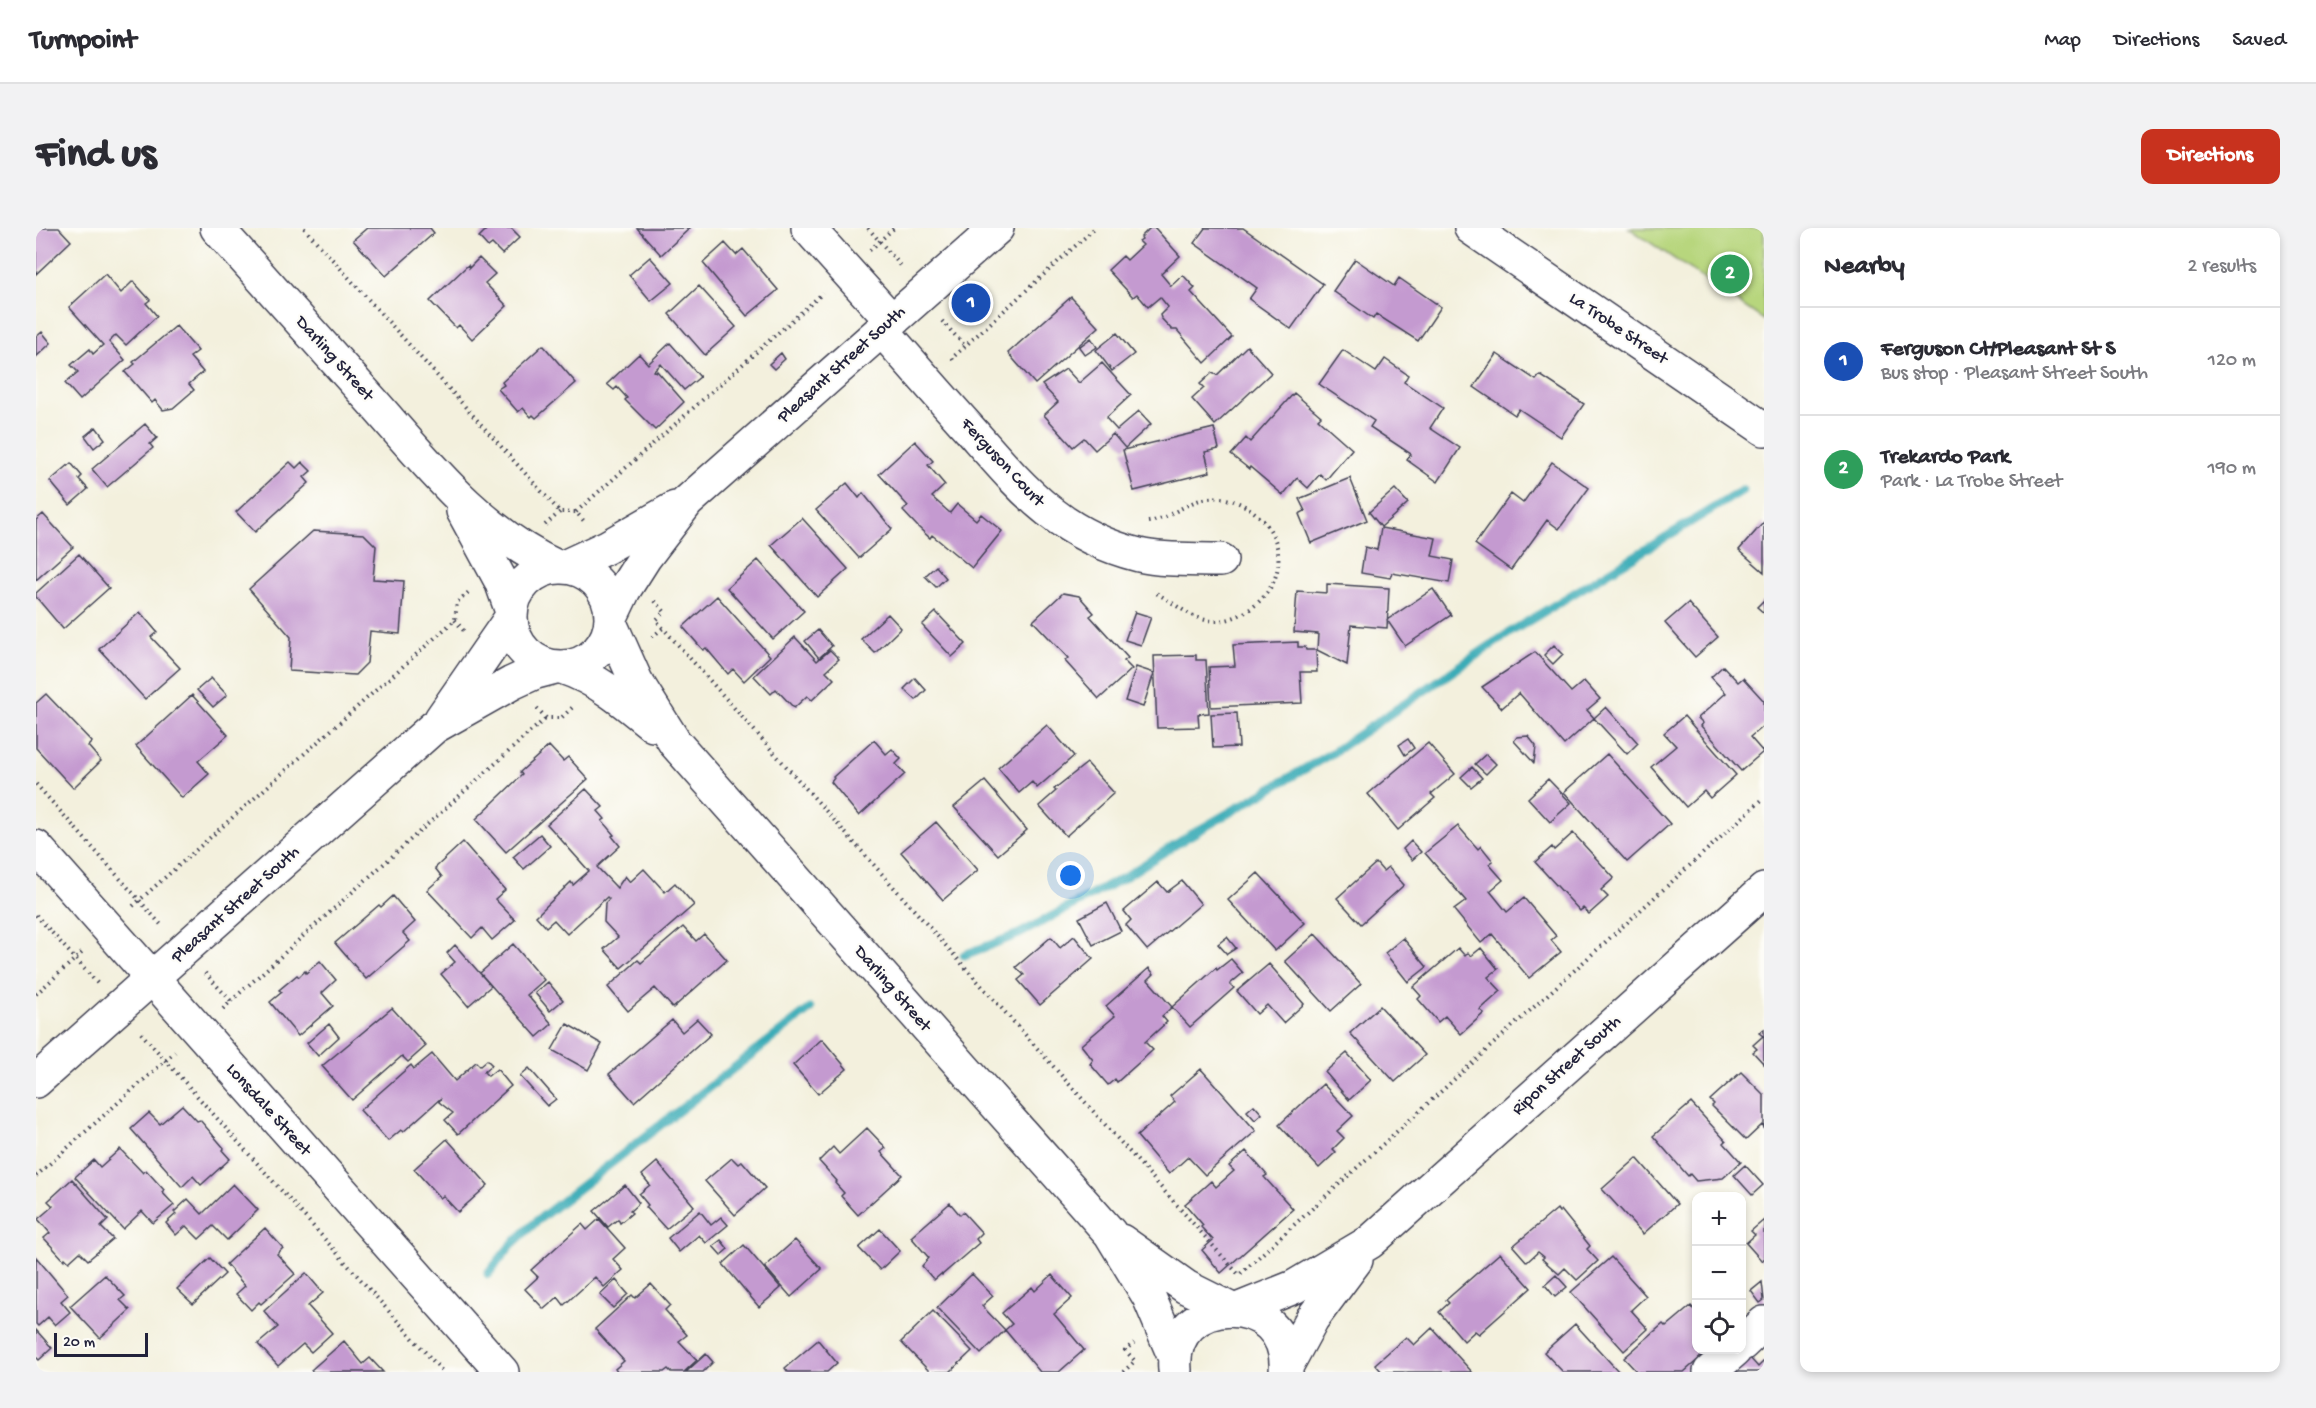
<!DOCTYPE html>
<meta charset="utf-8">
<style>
:root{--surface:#fff;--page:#f2f2f3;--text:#2b2b33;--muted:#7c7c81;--line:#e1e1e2;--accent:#c8321e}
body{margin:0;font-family:"Gochi Hand",sans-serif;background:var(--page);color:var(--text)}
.controls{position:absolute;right:18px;bottom:18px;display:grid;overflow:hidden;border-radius:12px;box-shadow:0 3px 9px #0003}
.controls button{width:54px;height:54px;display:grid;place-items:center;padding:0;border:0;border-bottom:2px solid var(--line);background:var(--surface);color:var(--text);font:30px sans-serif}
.scale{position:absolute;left:18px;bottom:15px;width:94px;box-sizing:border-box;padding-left:6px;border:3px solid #22223b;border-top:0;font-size:16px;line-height:21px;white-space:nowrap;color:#22223b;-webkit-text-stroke:4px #fdfcf7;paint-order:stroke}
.you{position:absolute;left:1035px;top:648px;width:21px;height:21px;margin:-15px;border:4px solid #fff;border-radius:50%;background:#1a73e8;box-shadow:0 0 0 9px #1a73e833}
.badge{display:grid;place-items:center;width:39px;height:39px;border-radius:50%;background:var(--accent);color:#fff;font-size:20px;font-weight:700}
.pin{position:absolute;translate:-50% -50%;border:3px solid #fff;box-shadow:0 2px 6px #0006}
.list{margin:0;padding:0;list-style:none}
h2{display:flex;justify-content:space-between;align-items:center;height:78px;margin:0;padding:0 24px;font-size:26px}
h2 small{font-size:20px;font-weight:400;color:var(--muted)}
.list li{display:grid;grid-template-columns:39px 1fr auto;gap:18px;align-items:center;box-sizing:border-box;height:108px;padding:0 24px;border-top:2px solid var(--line)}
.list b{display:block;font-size:22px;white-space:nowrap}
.list p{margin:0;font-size:20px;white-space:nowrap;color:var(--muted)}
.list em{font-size:20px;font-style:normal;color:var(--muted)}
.icon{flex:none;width:33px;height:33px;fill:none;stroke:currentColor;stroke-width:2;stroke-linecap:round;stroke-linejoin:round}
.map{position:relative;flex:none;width:1728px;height:1144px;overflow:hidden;border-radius:12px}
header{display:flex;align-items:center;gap:36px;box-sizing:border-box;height:84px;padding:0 30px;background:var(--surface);border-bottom:2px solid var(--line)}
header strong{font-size:28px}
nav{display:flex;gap:33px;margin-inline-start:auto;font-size:21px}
.intro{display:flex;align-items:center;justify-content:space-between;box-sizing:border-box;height:144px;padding:0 36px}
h1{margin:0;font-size:42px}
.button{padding:15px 27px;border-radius:12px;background:var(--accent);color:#fff;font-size:21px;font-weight:700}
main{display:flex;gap:36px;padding:0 36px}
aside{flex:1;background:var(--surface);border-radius:12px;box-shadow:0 3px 9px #0003}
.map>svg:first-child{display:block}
.green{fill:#b7d67d;stroke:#6c7c5c;stroke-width:1.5}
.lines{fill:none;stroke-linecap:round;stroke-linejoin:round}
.stream{stroke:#3bacb7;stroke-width:9}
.building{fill:#c49ad0}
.minor-casing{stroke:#414153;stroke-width:36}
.major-casing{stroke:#414153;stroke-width:36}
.path{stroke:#414153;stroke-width:4;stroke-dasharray:1.5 4.5;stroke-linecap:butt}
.minor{stroke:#fff;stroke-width:33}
.major{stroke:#fff;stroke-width:33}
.labels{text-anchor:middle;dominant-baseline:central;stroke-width:4.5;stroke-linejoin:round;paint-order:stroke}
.street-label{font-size:18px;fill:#22223b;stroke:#fdfcf7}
</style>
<header>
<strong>Turnpoint</strong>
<nav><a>Map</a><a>Directions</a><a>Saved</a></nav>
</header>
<div class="intro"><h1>Find us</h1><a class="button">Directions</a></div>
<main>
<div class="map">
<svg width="1728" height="1144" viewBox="0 0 1728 1144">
<rect width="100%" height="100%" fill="#fdfcf7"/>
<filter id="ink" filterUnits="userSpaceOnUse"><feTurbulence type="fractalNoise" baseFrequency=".0167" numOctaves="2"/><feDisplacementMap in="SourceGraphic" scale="12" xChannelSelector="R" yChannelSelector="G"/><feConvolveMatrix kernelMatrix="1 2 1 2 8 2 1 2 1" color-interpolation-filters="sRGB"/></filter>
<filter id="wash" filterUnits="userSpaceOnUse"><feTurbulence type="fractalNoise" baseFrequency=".008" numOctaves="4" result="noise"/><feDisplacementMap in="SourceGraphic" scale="24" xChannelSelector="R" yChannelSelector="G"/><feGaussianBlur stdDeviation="1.35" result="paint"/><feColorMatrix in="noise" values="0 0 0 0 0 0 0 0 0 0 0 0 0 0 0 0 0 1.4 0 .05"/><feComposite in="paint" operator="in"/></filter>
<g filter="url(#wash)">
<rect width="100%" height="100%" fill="#f3f0dd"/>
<path class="green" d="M1593 0H1728V92Z"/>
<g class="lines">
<path class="stream" d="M928 727 983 706 1087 650 1153 608 1296 525 1473 405 1707 262
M452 1046 475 1017 502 992 774 781"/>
</g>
<g id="blocks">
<path class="building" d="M0 0H23L35 13 0 46Z
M331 0H394L398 5 350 48 317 12Z
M452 0H475L484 9 466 26 456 16 452 19 443 9Z
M601 0H654L625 27Z
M1114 0H1119L1144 28 1125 46 1135 58 1147 47 1159 60 1155 64 1196 109 1169 135 1141 102H1136L1125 90 1124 87 1132 79 1124 69 1112 79 1101 66 1097 69 1072 42 1087 28 1091 32 1107 17 1103 13 1106 11 1105 9Z
M1169 0H1207L1287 56 1255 101 1213 71 1221 60 1158 15Z
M689 15 700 27 707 21 742 62 711 88 667 35Z
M614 29 637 55 615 73 593 47Z
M443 30 459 46 449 55 471 78 436 111 423 97 420 100 394 73 432 37 433 40Z
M1319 31 1358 58 1363 50 1405 79 1382 113 1340 86 1337 91 1297 63Z
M69 46 85 65 97 53 114 72 110 75 121 88 90 117 80 107 73 114 89 132 44 172 29 155 42 144 35 137 54 121 57 126 67 117 33 79Z
M663 58 700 99 669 127 633 86Z
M1035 69 1063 99 999 156 972 125Z
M140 98 162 123 154 129 167 144 153 156 158 162 137 180 127 182 119 172 116 175 89 144 99 136 97 134Z
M6 104 15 115 0 129V109Z
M1081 105 1098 126 1076 143 1060 122Z
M1055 110 1061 119 1049 127 1043 119Z
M634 115 664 149 648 162 625 136 618 143 620 145 621 143 648 174 619 202 589 172 591 170 581 159 578 162 571 156 603 126 612 136Z
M507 117 540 155 500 190 497 187 495 189 487 180 482 184 462 161 468 157 466 154Z
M1211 118 1235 145 1179 197 1156 171 1168 160 1164 156 1176 145 1181 147Z
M1307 122 1340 144 1349 131 1372 147 1368 154 1407 180 1394 200 1424 220 1402 254 1371 232 1375 226 1334 199 1338 193 1283 156Z
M745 125 749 131 738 141 733 136Z
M1461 126 1500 152 1504 147 1548 176 1525 209 1483 181 1479 187 1438 159Z
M1066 135 1095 167 1070 190 1081 202 1103 183 1115 196 1089 220 1077 206 1059 222 1048 210 1037 219 1008 187 1022 174 1006 157 1030 141 1043 155Z
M1258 165 1285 188 1282 191 1316 221 1290 252 1284 246 1272 260 1261 250 1247 267 1214 239 1213 241 1208 237 1195 227 1210 210 1214 214Z
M109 196 121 210 114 216 117 220 71 259 56 241Z
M60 199 69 211 58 220 49 208Z
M1178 200 1183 221 1169 224 1174 244 1098 263 1087 222Z
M879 213 897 233 892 237 909 257 896 269 914 285 921 276 940 292 945 286 966 303 936 340 896 307 894 310 882 299 867 283 872 278 843 246Z
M254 234 260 240 266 234 275 243 268 249 273 255 219 304 200 284Z
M1516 234 1553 260 1523 301 1511 292 1475 342 1439 316 1475 266 1487 275Z
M35 235 46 248 43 251 52 261 34 277 14 253Z
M1314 250 1331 292 1275 315 1263 286 1269 283 1263 271Z
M811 255 823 270 827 265 856 301 823 330 780 282Z
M1359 261 1372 275 1345 299 1333 284Z
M7 286 37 319 0 352V292Z
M766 290 812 341 781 369 735 317Z
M1728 294V344L1703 322Z
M1345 300 1400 310 1396 328 1417 332 1413 355 1356 345 1354 350 1325 345 1329 319 1341 322Z
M277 303 328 306 340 318 337 351 368 353 364 406 334 403 331 435 319 447 253 443 255 409 213 361Z
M43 326 73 360 27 401 0 369V365Z
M722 332 768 383 737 411 691 360Z
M900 338 910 350 900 359 889 348Z
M1291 356 1353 360 1351 400 1315 397 1311 437 1281 422 1282 406 1258 404 1261 363 1291 365Z
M1397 361 1415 387 1369 418 1351 392Z
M1027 365 1043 368 1058 385 1054 388 1092 430 1088 433 1096 441 1063 471 1029 433 1032 430 997 393Z
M681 368 734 428 708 453 697 441 692 446 670 420 667 422 647 399Z
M1728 372V385L1721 379Z
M1652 375 1682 409 1659 429 1629 395Z
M104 384 121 404 115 409 144 440 109 471 63 421Z
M900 384 930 416 916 429 886 397Z
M1099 384 1115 389 1105 417 1089 412Z
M852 386 865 400 839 425 825 411Z
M782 402 796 418 783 430 769 413Z
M759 409 781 433 794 422 803 431 790 443 798 451 776 472 771 468 758 480 740 461 735 466 718 448Z
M1262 414V419H1269L1270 422H1280L1281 444H1264L1266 475 1175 479 1173 439 1199 438 1197 417Z
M1518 417 1527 426 1517 436 1508 427Z
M1499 424 1535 464 1548 453 1564 471 1551 482 1558 490 1528 517 1483 465 1466 480 1446 459Z
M1160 427V432H1170L1173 485 1162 486 1163 499 1121 500 1118 428Z
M1687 438 1702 454 1707 450 1728 473V497L1714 509 1727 524 1705 543 1665 498 1667 495 1662 490 1690 465 1675 449Z
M1100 439 1118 445 1107 479 1089 473Z
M175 450 191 467 177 479 161 462Z
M879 450 890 462 880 472 868 461Z
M10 466 56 514 52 518 65 533 37 560 0 520V475Z
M156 467 192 507 162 533 173 546 146 570 100 518Z
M1570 479 1602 515 1591 526 1558 490Z
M1201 485 1203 519 1177 520 1175 486Z
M1648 488 1700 547 1674 570 1668 563 1650 579 1615 539 1640 518 1628 505Z
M1011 497 1038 528 1001 560 996 554 983 565 962 540Z
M1492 508 1500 518 1498 535 1478 513 1481 509Z
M1372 511 1378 520 1369 527 1363 517Z
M838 512 850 526 856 521 865 531 860 536 869 546 823 588 795 554 798 550 797 549Z
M1392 515 1419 546 1395 566 1399 570 1362 602 1332 566Z
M513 518 527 533 532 529 552 551 470 624 440 591 486 547 484 544Z
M1450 526 1460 536 1450 546 1439 536Z
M1571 526 1634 596 1591 634 1528 564Z
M1051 535 1078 565 1030 608 1003 578 1020 563 1018 561Z
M1436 539 1446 550 1435 559 1425 549Z
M1512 551 1535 575 1514 594 1492 570Z
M949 553 991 602 962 627 918 579Z
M550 561 567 579 562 583 569 591 566 593 578 607 576 608 584 618 561 639 581 660 589 648 594 654 608 641 629 664 639 655 658 677 585 740 568 721 582 709 568 694 569 675 573 671 571 669 531 706 518 692 510 699 500 688 535 654 537 657 553 643 511 596Z
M900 594 942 642 907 672 865 624Z
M1422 598 1442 621 1445 618 1457 633 1453 636 1467 652 1454 663 1471 684 1488 670 1520 708 1515 712 1525 724 1493 750 1456 706 1445 715 1418 682 1430 673 1389 625Z
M1537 605 1578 650 1565 662 1572 669 1553 686 1547 680 1544 683 1499 634 1516 619 1518 622Z
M504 606 514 618 488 641 477 629Z
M1375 613 1385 624 1376 632 1367 621Z
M427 614 469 662 459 671 479 692 456 712 446 700 436 710 391 662 406 649 399 640Z
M1340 635 1347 643 1352 639 1368 657 1325 696 1301 670Z
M1222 645 1269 695 1239 723 1192 672Z
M1146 653 1165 676 1111 722 1090 697 1095 692 1088 683 1122 654 1131 664Z
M357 668 379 694 367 705 374 713 330 751 299 715 343 677 345 679Z
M1071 675 1085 703 1057 717 1043 690Z
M647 699 660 713 668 706 691 732 637 780 619 760 592 783 572 759 602 732 605 735Z
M1279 706 1325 756 1295 783 1249 733Z
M1038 708 1057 731 1004 777 982 752 988 747 980 739 1015 709 1024 720Z
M1191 709 1200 720 1191 726 1182 716Z
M1367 710 1391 739 1372 754 1349 725Z
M477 716 508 752 491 767 516 796 501 809 444 745Z
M419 717 455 758 432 778 405 746 419 734 411 725Z
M1422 720 1429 728 1432 725 1435 728 1445 720 1462 741 1452 749 1465 763 1444 782 1448 785 1425 806 1409 788 1402 794 1382 771 1385 768 1377 759Z
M1195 731 1207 745 1194 756 1198 760 1154 799 1136 779 1126 788 1131 794 1109 814 1117 822 1081 854 1079 851 1072 857 1054 836 1057 832 1045 817 1079 788 1070 778 1113 740 1118 746 1112 752 1136 779 1180 740 1181 742Z
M284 733 300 752 286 765 297 778 262 808 234 774 246 764 243 762 261 747 263 749 269 743 270 745Z
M1233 736 1268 776 1247 795 1231 777 1221 786 1201 763Z
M512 754 527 772 514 783 499 765Z
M1344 778 1389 827 1359 854 1314 805Z
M356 780 390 818 372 834 366 828 316 872 286 838Z
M661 791 675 806 598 874 573 846 636 792 646 804Z
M293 796 303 809 282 828 271 815Z
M531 796 566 816 552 842 516 822Z
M1728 801V836L1717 824 1721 821 1717 817 1727 808 1723 805Z
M786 811 811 841 782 866 757 837Z
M1311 825 1335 852 1313 872 1289 844Z
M396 826 419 853 440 834 444 838 451 832 456 837 448 844 452 848 461 841 475 858 422 906 409 892 417 885 403 874 405 870 367 904 365 902 352 913 324 882 375 837 378 841Z
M493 840 520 871 511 878 484 848Z
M1165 841 1220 903 1169 947 1152 929 1133 946 1101 908 1139 874 1134 868Z
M1705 844 1728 867V900L1726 897 1710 912 1676 878 1678 876 1674 872Z
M1287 856 1317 888 1301 903 1308 910 1297 921 1300 924 1283 940 1243 897Z
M1655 875 1690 913 1688 915 1705 934 1687 950 1660 953 1654 946 1652 948 1617 908Z
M146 877 161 893 164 892 188 920 186 922 194 931 165 957 157 948 146 959 95 901 113 885 124 896Z
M1218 877 1226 886 1219 892 1211 883Z
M831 900 850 920 845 924 866 947 822 987 805 968 808 965 799 955 801 953 783 933 797 919 803 926Z
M411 911 452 957 422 984 407 968 404 970 378 941Z
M84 921 107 945 110 942 128 962 126 964 138 977 117 995 106 983 87 1001 39 949 58 932 64 939Z
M1210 923 1231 947 1228 949 1257 981 1185 1045 1166 1022 1177 1012 1165 999 1167 997 1149 976 1175 953 1180 959 1198 943 1193 938Z
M696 930 702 936 706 933 729 960 699 987 669 953Z
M1601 930 1641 976 1607 1006 1566 961Z
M621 934 658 978 630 1001 610 979 612 977 603 966 614 957 606 947Z
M1709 937 1727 957 1716 967 1698 947Z
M36 951 72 992 65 999 77 1011 52 1032 44 1024 33 1034 29 1030 28 1032 8 1010 14 1005 2 991 17 978 12 973Z
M197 956 222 982 191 1012 177 998 163 1011 150 998 140 1007 130 995 140 986 138 984 152 971 166 986Z
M589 957 603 975 594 983 596 985 584 995 582 991 572 999 558 983Z
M914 975 924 987 927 984 946 1005 940 1011 943 1015 906 1047 905 1046 898 1052 886 1038 893 1030 875 1009Z
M1521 981 1523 984 1525 982 1554 1018 1551 1021 1562 1033 1541 1052 1529 1040 1523 1046 1506 1031 1508 1029 1502 1024 1491 1034 1477 1018Z
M664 983 675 997 685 989 692 997 670 1015 663 1007 643 1024 632 1010Z
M563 991 589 1020 577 1031 587 1042 568 1059 559 1049 528 1077 522 1069 508 1081 489 1061 502 1049 495 1042 546 996 551 1002Z
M1728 992V1031L1726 1033 1710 1015 1719 1007 1715 1003Z
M229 1000 247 1020 241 1026 259 1046 225 1076 223 1074 215 1082 200 1066 209 1058 190 1036Z
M844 1001 864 1023 844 1042 823 1020Z
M685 1012 692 1021 685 1027 677 1018Z
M759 1012 786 1041 755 1069 729 1039Z
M708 1017 745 1060 723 1079 687 1036Z
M1464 1025 1495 1060 1443 1106 1439 1103 1428 1113 1403 1084 1413 1075 1410 1072Z
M0 1029 32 1067 25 1073 34 1084 19 1097 12 1089 2 1098 0 1096Z
M1575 1029 1610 1068 1595 1082 1612 1101 1588 1123 1535 1064Z
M174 1030 189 1046 157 1076 141 1061Z
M270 1045 287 1065 272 1078 296 1105 275 1124 267 1116 242 1138 222 1116 242 1099 228 1083Z
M936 1046 957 1068 946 1078 969 1102 945 1126 901 1080Z
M69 1047 89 1068 84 1072 94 1082 64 1110 34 1078Z
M1016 1047 1036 1070 1018 1086 1048 1122 1023 1144H1004L969 1102 976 1096 966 1085 996 1059 999 1063Z
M1520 1047 1531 1059 1519 1069 1509 1057Z
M580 1052 592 1066 577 1080 564 1067Z
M1726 1054 1728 1072 1724 1075 1715 1063Z
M615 1056 634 1077 629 1082 651 1107 643 1113 661 1132 648 1144H635L632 1141 628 1144H581L579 1141 588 1133 559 1101 596 1067 599 1070Z
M1655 1078 1660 1084V1122H1673L1648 1144H1601L1588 1130 1627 1096 1630 1099Z
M897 1083 936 1123 914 1144H894L865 1114Z
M1539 1096 1583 1144H1527L1508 1124Z
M1396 1100 1436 1144H1346L1339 1136 1370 1109 1378 1117Z
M0 1102 16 1120 3 1132 0 1129Z
M782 1112 801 1135 791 1144H752L749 1140Z
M308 1113 327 1136 334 1130 347 1144H277L275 1142Z
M670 1126 677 1134 667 1144H650Z
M1714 1130 1722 1139 1728 1133V1144H1699Z"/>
</g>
</g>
<g filter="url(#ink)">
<use href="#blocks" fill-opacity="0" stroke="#414153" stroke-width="1.5"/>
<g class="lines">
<g class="minor-casing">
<path id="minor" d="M181 0C233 58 284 115 336 173 390 234 444 304 521 339
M772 0 856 93
M846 102C876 136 906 171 937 205 987 262 1025 308 1103 327 1129 333 1158 331 1185 332
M427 283 465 353 475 381
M475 389a50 50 0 1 1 100 0a50 50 0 1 1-100 0Z
M528 339 571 319 639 280
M576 387 588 362 609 329 651 274 961 0
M575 397 600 453 639 515 1074 1005 1113 1069 1139 1130
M526 439C562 451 588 473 617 497
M405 491 475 390
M0 619 466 1144
M0 853 398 499 476 455 500 444 519 439
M1085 1013 1150 1059 1194 1081
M1201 1082 1258 1059 1334 1014 1728 662
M1706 1116 1728 1095
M1251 1137 1276 1091 1320 1032
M1139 1142C1132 1063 1256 1061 1250 1144
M1674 1144 1699 1122"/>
</g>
<g class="major-casing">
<path id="major" d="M1435 0 1728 201"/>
</g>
<path class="path" d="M268 0 524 284H540L548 293
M832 0 867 40
M834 22 858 0
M906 93 929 118
M917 132 916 130 1059 0
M540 284 787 65
M1112 294C1138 290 1157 266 1185 270 1222 275 1253 312 1239 350 1230 375 1198 398 1170 392 1151 388 1136 373 1118 364
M509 297 524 284
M619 373 629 384 620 392 627 400 1203 1047 1728 570
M419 392 428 403
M616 409 627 400
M501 480 510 490H525L538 478
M0 556 127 699
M97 678 419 392 421 374 434 363
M0 687 62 756
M169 745 195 773 187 781
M0 766 49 722
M195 773 510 490
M105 805 407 1144
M0 948 139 824
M1087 1144 1099 1133 1089 1122 1098 1115"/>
<use href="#minor" class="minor"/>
<use href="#major" class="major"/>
</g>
</g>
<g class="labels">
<g class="street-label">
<text transform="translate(1582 101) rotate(34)">La Trobe Street</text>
<text transform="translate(298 131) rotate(48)">Darling Street</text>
<text transform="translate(806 137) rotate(-42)">Pleasant Street South</text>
<text transform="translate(966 235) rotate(47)">Ferguson Court</text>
<text transform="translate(200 677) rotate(-42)">Pleasant Street South</text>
<text transform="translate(856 761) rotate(49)">Darling Street</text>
<text transform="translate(1531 838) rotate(-42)">Ripon Street South</text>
<text transform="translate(232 882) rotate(48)">Lonsdale Street</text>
</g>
</g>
</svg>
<div class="controls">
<button>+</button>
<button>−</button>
<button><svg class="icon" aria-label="locate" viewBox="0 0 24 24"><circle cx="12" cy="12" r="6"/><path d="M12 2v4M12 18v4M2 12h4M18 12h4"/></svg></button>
</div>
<div class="scale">20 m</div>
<div class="you"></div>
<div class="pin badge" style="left:935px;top:75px;background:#1a4fb4">1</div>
<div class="pin badge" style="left:1694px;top:46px;background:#2e9e5b">2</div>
</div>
<aside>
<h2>Nearby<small>2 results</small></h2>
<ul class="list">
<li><span class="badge" style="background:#1a4fb4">1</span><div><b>Ferguson Ct/Pleasant St S</b><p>Bus stop · Pleasant Street South</p></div><em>120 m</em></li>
<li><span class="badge" style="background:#2e9e5b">2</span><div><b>Trekardo Park</b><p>Park · La Trobe Street</p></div><em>190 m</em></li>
</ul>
</aside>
</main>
